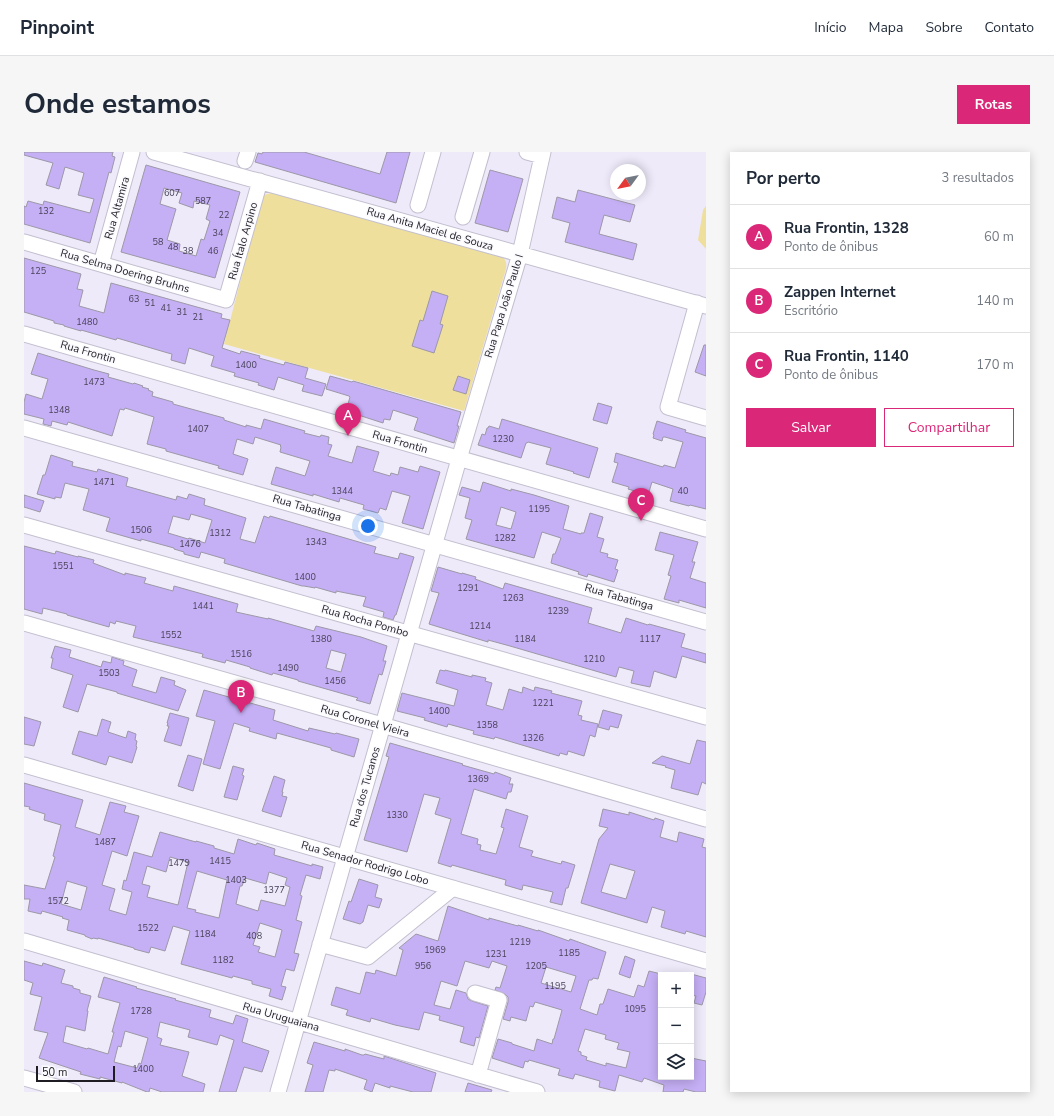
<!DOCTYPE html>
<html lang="pt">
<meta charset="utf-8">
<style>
:root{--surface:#fff;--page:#f6f6f7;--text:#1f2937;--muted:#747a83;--line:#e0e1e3;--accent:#db2777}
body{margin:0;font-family:"Nunito Sans",sans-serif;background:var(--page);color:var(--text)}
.controls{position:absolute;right:12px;bottom:12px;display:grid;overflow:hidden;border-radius:0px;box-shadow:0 2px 10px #0003}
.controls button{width:36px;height:36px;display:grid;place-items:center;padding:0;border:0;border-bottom:1px solid var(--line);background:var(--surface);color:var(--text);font:20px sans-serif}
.compass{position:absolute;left:586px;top:12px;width:36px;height:36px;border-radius:50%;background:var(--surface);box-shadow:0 2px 10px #0003;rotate:237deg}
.scale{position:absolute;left:12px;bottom:10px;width:79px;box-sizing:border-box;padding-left:4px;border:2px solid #1f1d23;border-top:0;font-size:11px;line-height:14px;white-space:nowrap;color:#1f1d23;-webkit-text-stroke:3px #faf9fd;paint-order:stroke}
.you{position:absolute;left:344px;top:374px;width:14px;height:14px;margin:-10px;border:3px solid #fff;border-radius:50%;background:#1a73e8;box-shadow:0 0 0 6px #1a73e833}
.badge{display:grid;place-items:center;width:26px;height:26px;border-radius:50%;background:var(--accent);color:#fff;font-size:13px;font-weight:700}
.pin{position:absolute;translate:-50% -33px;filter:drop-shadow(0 1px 2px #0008)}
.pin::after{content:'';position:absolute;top:21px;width:14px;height:12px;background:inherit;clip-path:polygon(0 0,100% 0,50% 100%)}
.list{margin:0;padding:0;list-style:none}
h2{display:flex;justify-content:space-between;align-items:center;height:52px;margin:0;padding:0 16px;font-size:17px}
h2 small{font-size:13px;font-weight:400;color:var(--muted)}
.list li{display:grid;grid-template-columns:26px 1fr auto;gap:12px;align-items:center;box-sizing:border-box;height:64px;padding:0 16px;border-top:1px solid var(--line)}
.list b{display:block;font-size:15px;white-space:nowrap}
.list p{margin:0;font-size:13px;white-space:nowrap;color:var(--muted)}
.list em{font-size:13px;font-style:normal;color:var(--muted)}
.actions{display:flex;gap:8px;padding:12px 16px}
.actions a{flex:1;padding:9px 0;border:1px solid var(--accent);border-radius:0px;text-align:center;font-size:14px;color:var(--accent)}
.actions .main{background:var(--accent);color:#fff}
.icon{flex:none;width:22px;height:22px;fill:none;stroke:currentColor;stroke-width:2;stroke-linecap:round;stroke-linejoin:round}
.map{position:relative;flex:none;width:682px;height:940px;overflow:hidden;border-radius:0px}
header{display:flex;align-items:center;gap:24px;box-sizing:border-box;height:56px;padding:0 20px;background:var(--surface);border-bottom:1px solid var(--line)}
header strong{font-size:19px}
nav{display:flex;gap:22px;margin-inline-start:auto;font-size:14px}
.intro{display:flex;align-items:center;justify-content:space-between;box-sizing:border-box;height:96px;padding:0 24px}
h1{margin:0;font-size:28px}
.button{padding:10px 18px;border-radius:0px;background:var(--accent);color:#fff;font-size:14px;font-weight:700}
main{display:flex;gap:24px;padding:0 24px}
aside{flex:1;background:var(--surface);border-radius:0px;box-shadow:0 2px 10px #0003}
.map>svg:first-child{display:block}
.green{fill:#efdf9c}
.building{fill:#c5aff5;stroke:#9c98a7;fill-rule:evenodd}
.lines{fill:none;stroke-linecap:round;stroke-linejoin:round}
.minor-casing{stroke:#c3bfcf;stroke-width:17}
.minor{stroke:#fff;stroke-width:15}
.labels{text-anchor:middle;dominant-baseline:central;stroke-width:3;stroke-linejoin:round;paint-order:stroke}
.number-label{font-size:9px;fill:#484258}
.street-label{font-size:11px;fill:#1f1d23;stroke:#faf9fd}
</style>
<header>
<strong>Pinpoint</strong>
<nav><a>Início</a><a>Mapa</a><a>Sobre</a><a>Contato</a></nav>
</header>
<div class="intro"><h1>Onde estamos</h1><a class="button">Rotas</a></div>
<main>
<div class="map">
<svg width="682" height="940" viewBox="0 0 682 940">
<rect width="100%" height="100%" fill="#eeeafa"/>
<path class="green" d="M247 41 477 104C482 107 483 112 482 117L440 259 200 192 238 46 240 43Z
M682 54V97L674 88 679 58Z"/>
<path class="building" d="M0 0H89L88 4 91 5 87 21 85 20 66 91 0 72V54L2 55 4 49 19 53 20 49 66 61 70 47 54 43 60 21 41 15 35 37 22 33 29 11 0 3Z
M239 0H280L356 22 363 0H386L372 51 231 10 234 1 238 2Z
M122 13 216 40 191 126 97 100ZM140 36 158 41 155 51 169 56 170 49 186 53 182 67 186 69 180 88 177 87 172 104 155 99 156 92 143 88 152 57 136 52Z
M466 18 499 27 484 80 451 71Z
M554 38 611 53 606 70 580 63 575 82 613 92 609 108 541 90 546 71 528 66 533 45 551 50Z
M0 106 57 122 53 137 59 138 55 154 80 161 87 131 198 162 197 166 206 168 198 196 216 202 217 199 236 204 235 206 260 213 261 210 284 216 281 226 302 232 298 244 278 239 280 233 254 225 250 238 234 233 235 231 210 224 211 221 187 214 190 204 165 196 161 212 147 208 148 202 144 201 93 186 92 188 57 178V179L40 174V173L30 171V169L0 160Z
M408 139 424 144 416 172 419 173 410 201 388 194 396 168 399 169Z
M680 193H682V224L671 220Z
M14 201 70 218 85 222 84 225 109 232 110 231 119 234 118 235 125 237 124 238 129 240 128 244 149 250V252L200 266V268L222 275V273L237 277 240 267 281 279 280 281 296 285 297 283 305 285 304 292 308 293 304 304 328 311 333 294 355 300 349 319 366 324 367 321 374 323 376 315 394 320 396 314 416 320 399 377 378 371 386 344 368 339 362 358 356 356 354 361 339 357 340 353 316 346 315 350 289 342V344L247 332 252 315 281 324 286 309 256 300 257 295 256 294 257 293 231 285 229 292 213 287 209 302 224 307 219 323 194 316 195 314 142 299V297L123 292 130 265 101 256 100 258 96 257 88 284 44 270 43 273 28 269 27 274 19 272 20 267 0 262V250L2 242 18 247 24 227 7 222Z
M306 224 328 230 329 229 437 260 433 274H435L430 291 390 278 394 266 369 258 366 268 360 267 359 271 322 259 326 245 325 244 302 237Z
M434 224 446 228 442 242 429 238Z
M574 251 588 255 583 272 569 268Z
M478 267 574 296 565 326 549 321 550 320 522 312 527 296 504 290 503 291H502L497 306 454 293 458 282 461 283 463 276H464L465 274 475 277Z
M633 269 662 278 661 280 682 286V357L666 353 665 354 646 349 649 337 628 330 624 343 604 337 605 335 588 330 594 311 590 310 592 301 639 315 640 313 651 316 659 290 641 285H639L638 289 629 286 630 283 629 282Z
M27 303 49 310 48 314 73 320 74 317 104 326 102 334 152 348 153 344 163 347 165 342 181 347 180 353 222 366 216 387 231 391 240 364 245 366 246 364 352 395 350 401 374 407 376 401 390 405 372 463H371L369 468 359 465 360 460 339 454 342 445 312 439V441L291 435V436L280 434H278L200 411 201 407 177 400 175 406 160 402V400L150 397V396L117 387V389L82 379 86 366 59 358 65 337 41 331 37 346 31 345V347L13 342 19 323H21ZM167 362 188 368 181 391 165 386 164 387 144 381 149 364 165 368Z
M459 330 487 339V337L510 343 545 354 539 377 557 382V381H560L566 361 579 365 573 385 580 387 576 400 584 402 583 405 594 408 591 417 594 418 590 430 564 422 563 425 554 422 555 420 527 411 529 402H531L537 386 518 380 510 406 442 387 448 368 441 366 446 346 435 343 438 335 456 340ZM477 355 492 360 487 377 472 373Z
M0 343 20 349 16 360 0 355Z
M636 380 674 390 668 410H671L666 426 682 431V456L655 448V451L640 447 647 424 644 423 650 403 631 398Z
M0 394 31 402 32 399 54 405V404L70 408 69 411 101 423V421L122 426 120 431 149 439 150 434 214 452 212 460 244 467V466L290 479 292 474 337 485 363 494 359 509H362L358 523 355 522 346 552 332 548 334 546 274 529V528L249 521 248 523 226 516V515L202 508 201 511 178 505 179 502 109 485 112 474 92 469 91 472 86 470 85 475 43 463V462L19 456 18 462 0 457ZM307 498 322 502 317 520 302 516Z
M414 415 438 422V421L452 425 451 427 479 437 481 431 568 456 564 471 597 481 602 466 624 473 625 472 661 482 657 495 682 502V511L658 504 652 526 630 519 626 535 607 531 610 519 595 515 592 525 486 494 464 488V490L405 472 415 441 407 439Z
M31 494 47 498 45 505 77 515 79 509 87 511 88 505 100 509 99 513 113 518 108 534 132 541 137 525 151 529 150 533 162 538 154 559 93 541V540L63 532 54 560 39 555 49 523 27 516 29 506H27Z
M416 518 421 519V518L448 525V523L462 526 461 529 468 531 462 553 479 558 485 537 498 541 499 535 510 539 511 535 528 539 527 541 558 549 554 563 558 564 557 568 574 572 571 585 566 583 560 604 544 599 543 603 536 601 535 604 471 585 470 587 449 582 450 579 424 572 423 575 400 568 401 566 373 559 378 541 430 554 434 538 412 531Z
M180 538 251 558 249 568 284 579 285 576 311 582 312 581 335 587 330 605 307 598V596L253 581 252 587 225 579 226 576 210 571 196 617 179 612 191 569 172 564Z
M579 558 598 563 594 576 586 574 585 578 574 575Z
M146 561 165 566 157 594 140 589 145 574H143L144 571H143Z
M0 565 17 570 10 594 0 592Z
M78 567 87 570 84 580 102 586 104 579 112 582 111 588 113 589 112 594 113 595 108 611 85 604 82 613 48 602 55 579 73 584Z
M673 588 682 590V632L678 630 674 643 647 636 651 618 641 615 642 614 628 611 638 604 666 612Z
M366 591 439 612 438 613 470 622 471 620 487 626 485 632H489L487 640H484L482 647 450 637 437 682 454 687 453 692 457 693 456 698 472 702 480 676 477 675 482 657 504 664 495 695 509 699 507 704 537 712 538 709 551 713 544 736H542L538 753 526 750 529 740 499 733 498 738 481 733 482 728 428 713 427 715 414 711 427 667 411 662 416 646 400 642 383 700 340 688 365 605 362 604Z
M164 603 178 607 169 639 154 634Z
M209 614 220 617 218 623 220 624 213 648 200 645Z
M250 624 261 628 258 640H259L258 644 263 645 257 665 238 659Z
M0 631 59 648 51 675 76 683 86 650 102 654 100 660 115 664 103 704 88 699 78 733 91 737 85 758 102 763 108 740 98 737 100 728 102 729 110 700 128 705 136 680 172 690V689L190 694V696L210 702 214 687 232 693 233 691 251 697 250 703 288 714V712L299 715 296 727 282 723 276 743 278 744 272 768 278 770 270 801 275 802 270 819 262 817 257 834 262 835 258 848 245 844 247 837 228 832V829L209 824 208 826 157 812 166 779 149 774 141 799 127 795 125 801 110 797V796L74 786V787L69 786 68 787 61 784V783L43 778 45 768 38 766 39 765 18 759 17 762 4 759 6 747H0V733L21 737 31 705 29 704 37 673 20 668 21 662 5 657 6 655 0 654ZM146 705 164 710 154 753 123 745 126 734 118 732 123 714 142 720ZM173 719 203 728 195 766 171 760 172 758 163 756ZM245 720 263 726 261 733 266 735 261 754 237 748 234 759 212 752 216 734H218L221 726 242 732ZM43 729 63 735 57 758 37 752ZM236 771 258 778 251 805 234 800 236 795 229 793Z
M579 657 605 663V660L630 668 631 666 640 669 636 685 653 690 655 680 680 687 678 695 682 696V785L662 779 661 782 637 775 641 759 628 755 623 771 557 751 575 687 584 676 575 674ZM586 712 611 719 602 747 577 740Z
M335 727 354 733 351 745 358 747 355 756 344 753 339 770 336 772 319 767 325 749 327 750Z
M424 754 465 768V766L494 774V773L514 779V778L545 789 546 787 582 800 574 827 569 826 568 828H565L556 857 573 863 576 852H579L584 837 610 845 614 833 620 835 625 819 637 822V925H667V906L682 909V940H672L660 937 659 940H639L640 933 620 926 618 930 595 923 591 939 575 935 576 929 551 922 549 927 534 923 536 917 505 908 504 910 501 909 499 916 468 906 474 887 488 891V892L510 899 513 887 528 892 529 887H530L538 858 511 850 509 855 506 854 502 869 487 865 486 869 479 867 484 850V845L481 842 471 838 472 835 476 836 483 814 468 809 465 816 441 809 433 834 417 829 410 853 426 857 432 838 442 841 444 847 448 849 464 854 455 886 452 885 450 894 436 890 440 875 415 868 416 864 400 860 395 878 371 873 347 866 346 870 322 863 324 858 307 853 312 835 336 842 342 820 351 822 352 818 372 824 379 798 375 796 392 782 414 789ZM522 815 552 824 547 840 517 831ZM561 877 582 883 581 887 595 891 593 897 606 900 602 916 582 911V914L562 908 563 905 557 903V900L554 899Z
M601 804 611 808 606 826 595 822Z
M0 809 18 814 19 811 41 818 37 831 49 834V836L56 838V841L67 844 63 859H64L61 879 42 874 39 890 63 897 64 896 84 902 90 880H88L96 851 74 845 80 825 113 835 112 836 152 847 151 848 187 858 185 865 209 872 212 863 224 867 218 890 245 899 238 920 220 915 212 940H195L210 888 196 883 193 893 164 885 166 878 136 870 133 885 138 887 136 893 165 900 158 924 181 932 179 940H138L126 936 125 940H123L98 930V931L76 925V927L56 922 57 920 15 906 24 881 10 878 18 845 6 842 9 831 0 828ZM101 879 124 886 117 912 115 911 113 916 90 910 94 894 97 895Z
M667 822 682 826V840L678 853 670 851 672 844 667 843Z
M290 890 321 899V897L338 903H340L341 902 360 907V904L412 921 407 940H389L366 934V936L351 931 348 940 340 937 343 928 311 917V919L305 918 299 940H281L289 913 283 911Z
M444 931 468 938 467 940H441Z"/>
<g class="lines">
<g class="minor-casing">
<path id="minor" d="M130 0 682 154
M503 0 518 4
M221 9 224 0
M394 53 409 0
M439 65 458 0
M0 90 202 148 236 29
M77 112 108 0
M673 151 644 255 682 266
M0 182 682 377
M0 276 682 470
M0 373 682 565
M0 471 358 573 682 667
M0 613 682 809
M0 789 513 940
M296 792 344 805 429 736
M451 841 475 848 454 923
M0 926 50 940
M254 940 435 307 496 102 519 0"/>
</g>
<use href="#minor" class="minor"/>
</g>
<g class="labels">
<g class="number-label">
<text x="148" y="41">607</text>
<text x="179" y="49">587</text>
<text x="22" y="59">132</text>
<text x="200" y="63">22</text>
<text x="194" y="81">34</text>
<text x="134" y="90">58</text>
<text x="149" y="95">48</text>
<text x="164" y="99">38</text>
<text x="189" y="99">46</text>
<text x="14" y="119">125</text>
<text x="110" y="147">63</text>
<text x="126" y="151">51</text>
<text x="142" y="156">41</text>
<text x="158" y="160">31</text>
<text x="174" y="165">21</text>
<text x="63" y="170">1480</text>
<text x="222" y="213">1400</text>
<text x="70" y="230">1473</text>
<text x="35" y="258">1348</text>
<text x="174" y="277">1407</text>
<text x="479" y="287">1230</text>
<text x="80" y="330">1471</text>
<text x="318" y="339">1344</text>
<text x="659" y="339">40</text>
<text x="515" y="357">1195</text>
<text x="117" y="378">1506</text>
<text x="196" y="381">1312</text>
<text x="481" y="386">1282</text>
<text x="292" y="390">1343</text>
<text x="166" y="392">1476</text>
<text x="39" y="414">1551</text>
<text x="281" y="425">1400</text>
<text x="444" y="436">1291</text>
<text x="489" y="446">1263</text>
<text x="179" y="454">1441</text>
<text x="534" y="459">1239</text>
<text x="456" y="474">1214</text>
<text x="147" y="483">1552</text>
<text x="297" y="487">1380</text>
<text x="501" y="487">1184</text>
<text x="626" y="487">1117</text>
<text x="217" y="502">1516</text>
<text x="570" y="507">1210</text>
<text x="264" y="516">1490</text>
<text x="85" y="521">1503</text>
<text x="311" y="529">1456</text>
<text x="519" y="551">1221</text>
<text x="415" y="559">1400</text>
<text x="463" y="573">1358</text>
<text x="509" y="586">1326</text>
<text x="454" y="627">1369</text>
<text x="373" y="663">1330</text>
<text x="81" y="690">1487</text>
<text x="196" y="709">1415</text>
<text x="155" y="711">1479</text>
<text x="212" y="728">1403</text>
<text x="250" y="738">1377</text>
<text x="34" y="749">1572</text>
<text x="124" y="776">1522</text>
<text x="181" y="782">1184</text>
<text x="230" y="784">408</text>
<text x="496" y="790">1219</text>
<text x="411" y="798">1969</text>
<text x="545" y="801">1185</text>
<text x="472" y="802">1231</text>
<text x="199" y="808">1182</text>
<text x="399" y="814">956</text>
<text x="512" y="814">1205</text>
<text x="531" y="834">1195</text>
<text x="611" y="857">1095</text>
<text x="117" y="859">1728</text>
<text x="119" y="917">1400</text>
</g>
<g class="street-label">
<text transform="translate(93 56) rotate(-74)">Rua Altamira</text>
<text transform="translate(406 77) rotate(16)">Rua Anita Maciel de Souza</text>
<text transform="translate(219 89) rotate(-74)">Rua Ítalo Arpino</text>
<text transform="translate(101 119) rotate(16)">Rua Selma Doering Bruhns</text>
<text transform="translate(480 154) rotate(-73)">Rua Papa João Paulo I</text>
<text transform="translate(64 200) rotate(16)">Rua Frontin</text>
<text transform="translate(376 290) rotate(16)">Rua Frontin</text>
<text transform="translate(283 356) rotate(16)">Rua Tabatinga</text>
<text transform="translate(595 445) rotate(16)">Rua Tabatinga</text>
<text transform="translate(341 469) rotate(16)">Rua Rocha Pombo</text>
<text transform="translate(341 569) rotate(16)">Rua Coronel Vieira</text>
<text transform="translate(341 635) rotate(-74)">Rua dos Tucanos</text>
<text transform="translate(341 711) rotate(16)">Rua Senador Rodrigo Lobo</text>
<text transform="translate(257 865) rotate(16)">Rua Uruguaiana</text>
</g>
</g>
</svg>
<div class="controls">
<button>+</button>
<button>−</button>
<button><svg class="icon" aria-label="layers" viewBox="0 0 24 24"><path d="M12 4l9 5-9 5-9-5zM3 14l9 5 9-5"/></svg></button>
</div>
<svg class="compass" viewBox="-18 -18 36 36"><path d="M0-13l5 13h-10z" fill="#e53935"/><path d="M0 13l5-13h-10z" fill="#747a83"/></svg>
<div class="scale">50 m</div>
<div class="you"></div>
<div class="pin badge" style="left:324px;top:284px">A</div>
<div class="pin badge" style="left:217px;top:561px">B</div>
<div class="pin badge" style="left:617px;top:369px">C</div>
</div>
<aside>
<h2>Por perto<small>3 resultados</small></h2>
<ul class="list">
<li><span class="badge">A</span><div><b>Rua Frontin, 1328</b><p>Ponto de ônibus</p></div><em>60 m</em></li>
<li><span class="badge">B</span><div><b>Zappen Internet</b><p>Escritório</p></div><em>140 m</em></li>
<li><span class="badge">C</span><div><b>Rua Frontin, 1140</b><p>Ponto de ônibus</p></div><em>170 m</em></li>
</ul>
<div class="actions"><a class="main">Salvar</a><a>Compartilhar</a></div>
</aside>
</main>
